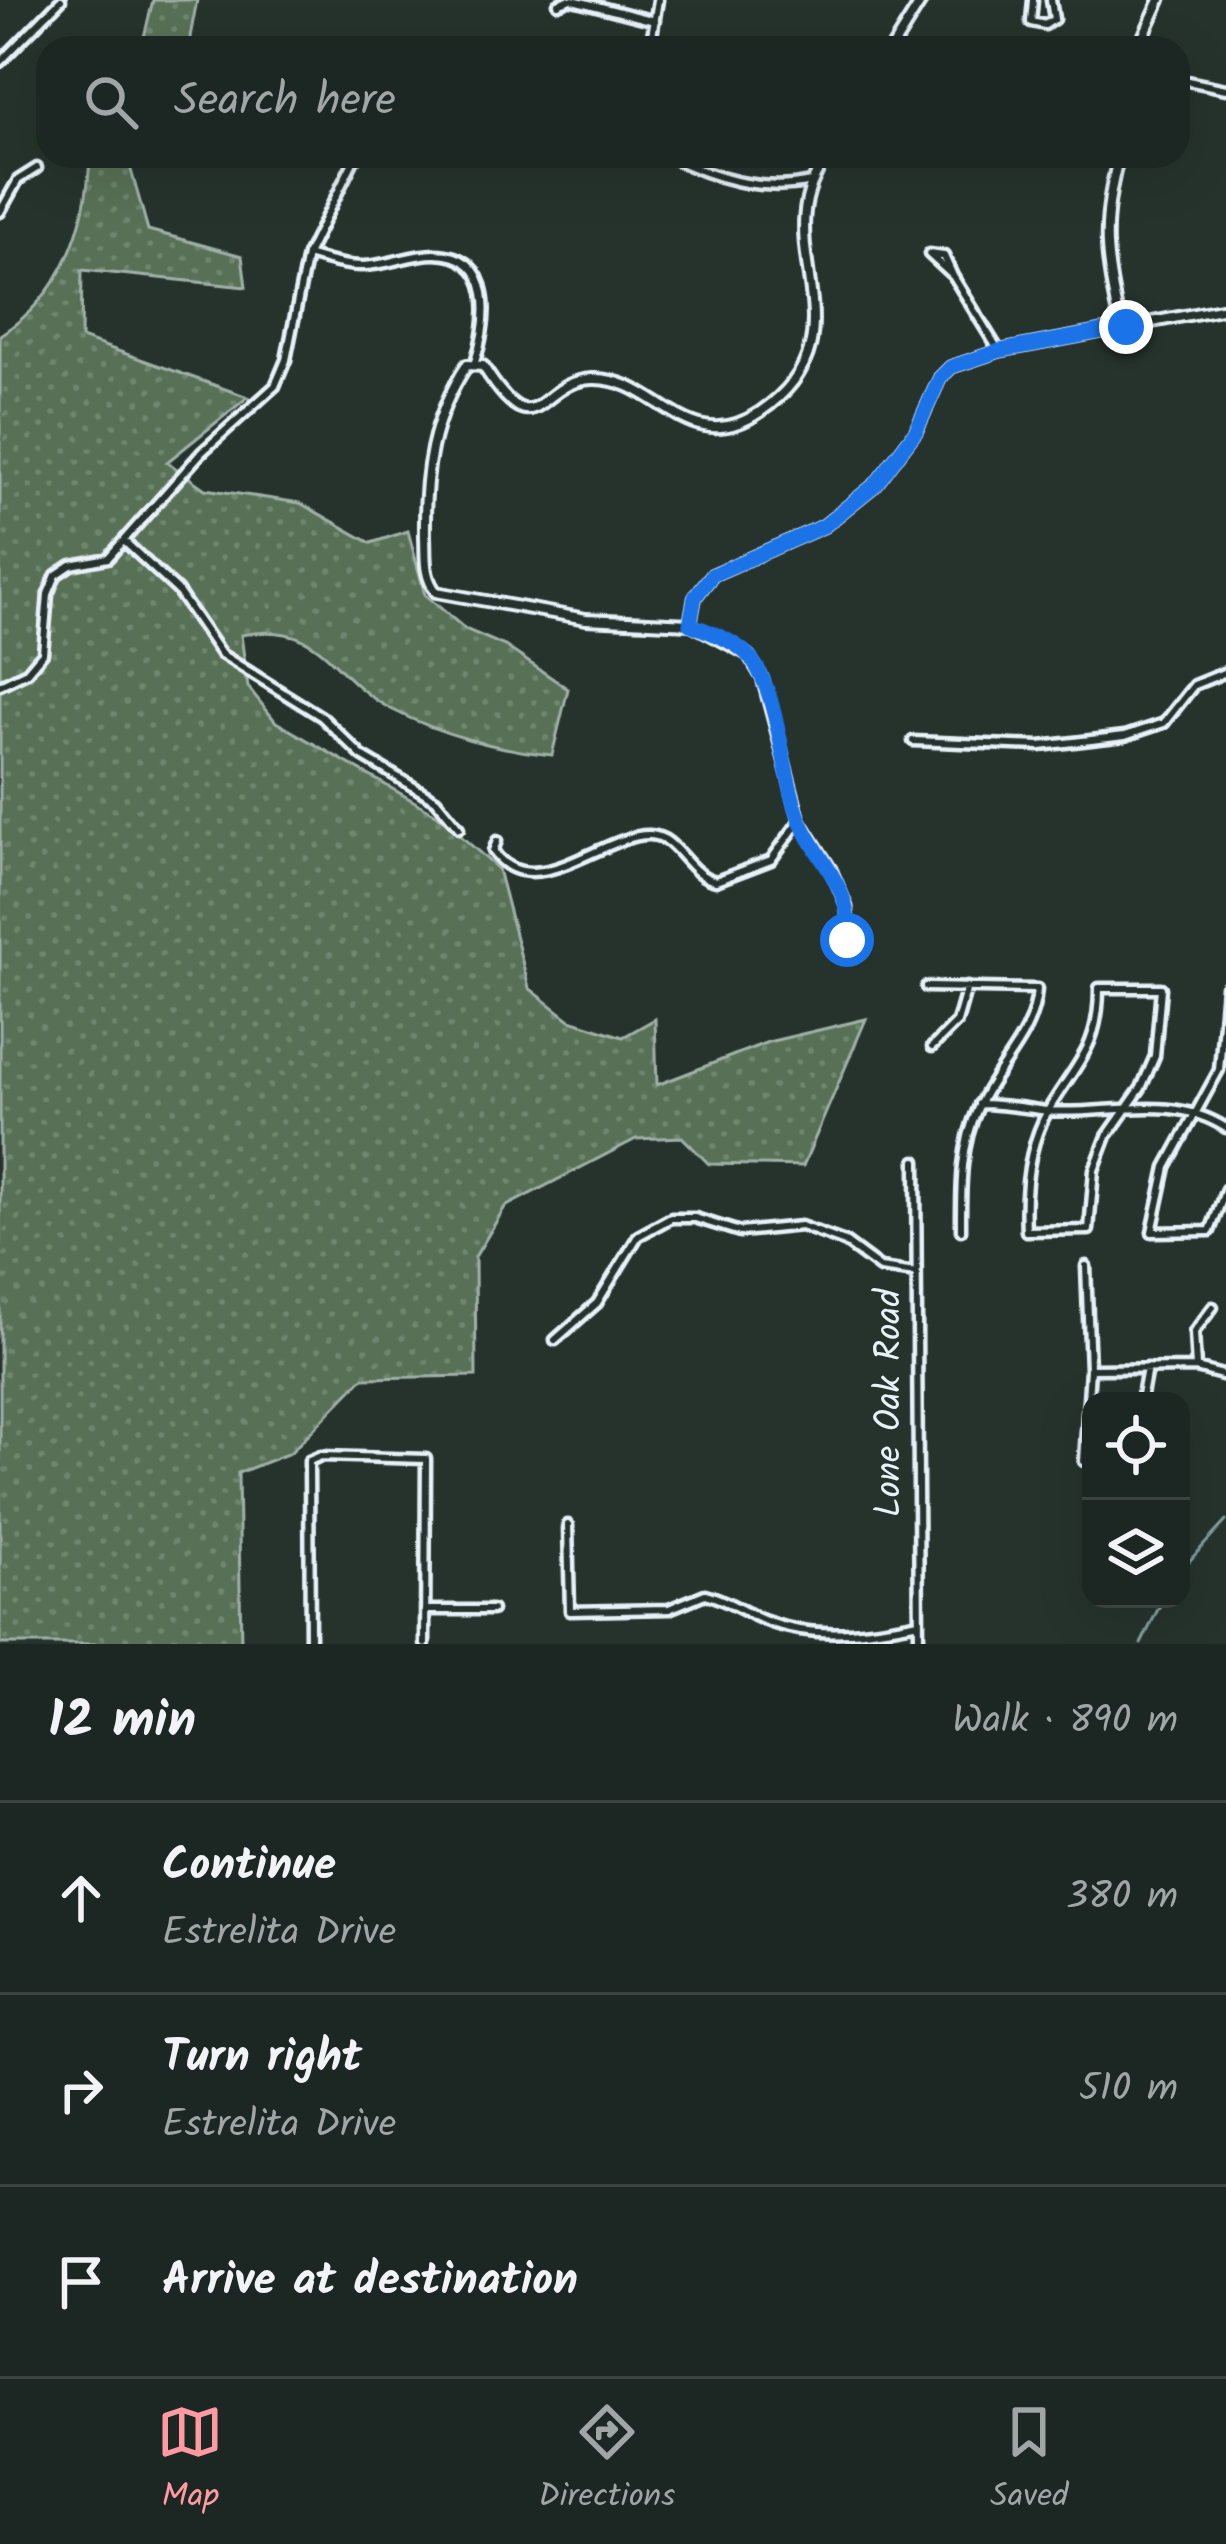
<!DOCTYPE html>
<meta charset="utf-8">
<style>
:root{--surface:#1c2622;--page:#252e2a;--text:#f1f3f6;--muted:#a0a5a5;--line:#3a4340;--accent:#ff9aa2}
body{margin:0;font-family:Kalam,sans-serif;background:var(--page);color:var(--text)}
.controls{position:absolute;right:36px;bottom:36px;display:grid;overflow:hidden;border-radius:24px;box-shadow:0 12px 48px #0002}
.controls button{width:108px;height:108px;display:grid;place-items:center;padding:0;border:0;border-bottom:3px solid var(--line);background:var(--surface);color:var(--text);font:60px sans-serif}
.stop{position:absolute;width:36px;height:36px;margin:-27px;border:9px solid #1a73e8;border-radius:50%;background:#fff}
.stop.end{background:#1a73e8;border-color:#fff;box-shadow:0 3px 12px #0008}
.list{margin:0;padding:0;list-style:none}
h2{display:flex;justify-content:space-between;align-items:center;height:156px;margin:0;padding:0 48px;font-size:51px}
h2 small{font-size:39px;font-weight:400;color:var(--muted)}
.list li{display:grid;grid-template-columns:78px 1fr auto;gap:36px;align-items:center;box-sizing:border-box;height:192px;padding:0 48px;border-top:3px solid var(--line)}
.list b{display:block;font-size:45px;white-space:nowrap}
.list p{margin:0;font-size:39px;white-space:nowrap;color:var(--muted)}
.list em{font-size:39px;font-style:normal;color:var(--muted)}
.icon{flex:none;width:66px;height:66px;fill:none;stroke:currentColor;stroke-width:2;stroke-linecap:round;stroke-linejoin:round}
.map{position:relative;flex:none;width:1226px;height:1644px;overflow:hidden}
.search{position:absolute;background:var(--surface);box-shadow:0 12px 48px #0002;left:36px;right:36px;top:36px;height:132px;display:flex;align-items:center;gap:30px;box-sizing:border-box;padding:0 42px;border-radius:36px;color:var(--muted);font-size:45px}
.sheet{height:732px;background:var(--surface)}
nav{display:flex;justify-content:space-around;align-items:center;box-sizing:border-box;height:168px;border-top:3px solid var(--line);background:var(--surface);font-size:33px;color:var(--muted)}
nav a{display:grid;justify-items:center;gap:6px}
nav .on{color:var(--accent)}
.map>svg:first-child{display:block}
.grass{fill:url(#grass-dots);stroke:#a0b1a8;stroke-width:3}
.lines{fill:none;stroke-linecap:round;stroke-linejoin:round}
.stream{stroke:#849fa0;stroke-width:3}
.minor-casing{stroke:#e8f1f8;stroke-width:15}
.tertiary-casing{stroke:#e8f1f8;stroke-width:16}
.minor{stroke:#26332d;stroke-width:6}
.tertiary{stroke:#26332d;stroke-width:8}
.route{stroke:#1a73e8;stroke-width:15}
.labels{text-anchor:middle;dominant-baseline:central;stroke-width:12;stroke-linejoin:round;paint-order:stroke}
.street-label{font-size:36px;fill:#e8f1f8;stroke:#26332d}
</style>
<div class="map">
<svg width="1226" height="1644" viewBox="0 0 1226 1644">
<defs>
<pattern id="grass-dots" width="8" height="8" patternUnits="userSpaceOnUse" patternTransform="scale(3)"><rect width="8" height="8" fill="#587157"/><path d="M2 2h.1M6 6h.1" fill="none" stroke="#708670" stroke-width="1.8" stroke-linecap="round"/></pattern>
</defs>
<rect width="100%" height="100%" fill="#26332d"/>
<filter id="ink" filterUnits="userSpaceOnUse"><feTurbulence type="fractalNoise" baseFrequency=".00833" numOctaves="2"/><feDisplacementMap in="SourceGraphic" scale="24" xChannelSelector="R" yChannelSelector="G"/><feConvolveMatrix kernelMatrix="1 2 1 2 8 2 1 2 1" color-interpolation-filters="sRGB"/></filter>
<g filter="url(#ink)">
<path class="grass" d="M153 0H197L190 37 195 48H135L144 37Z
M90 156H127L148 230 242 256 246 287 82 270 81 338 248 397 167 462 205 489 300 503 371 543 408 531 425 595 465 629 505 646 568 689 552 755C498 750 439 734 391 709 329 677 325 619 241 635L248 687 276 722 436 814 498 869 529 988 570 1020 623 1037 655 1019 657 1085 768 1042 866 1019 803 1166 709 1164 682 1137 636 1139 505 1207 475 1257 476 1376 363 1378 290 1453 238 1473 241 1644H0V335C63 295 87 227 90 156Z"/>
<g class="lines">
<path class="stream" d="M1181 1570 1226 1521
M1141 1644 1163 1599"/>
<g class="minor-casing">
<path id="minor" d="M573 0 655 21
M1033 0 1031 22 1045 25 1054 19 1051 0
M558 4 568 0
M650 48 658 0
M0 62 61 0
M1178 79 1226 89
M668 156C713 178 761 193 811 182
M0 212 18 180 37 168
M307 255C325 260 343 266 362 266 387 266 410 254 435 254 497 255 488 322 475 362
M953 276 944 256 929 254 953 276 999 351
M125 542 177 590 221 654 322 717 362 756 436 800 459 828
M690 624 748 655 762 678 800 820 831 869 847 907 848 929 841 951
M0 685 27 672 43 653 48 594 56 575 71 565 108 558 202 452 275 386 286 360 307 255 356 156
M913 741 1040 746 1125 736 1164 723 1194 685 1226 672
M497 841 493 851C532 907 604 833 650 835 678 836 687 875 716 881L771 860 800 820
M926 987 1037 989C1034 1037 997 1065 978 1108 960 1147 961 1188 961 1230
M1226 987 1219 1070 1166 1167 1152 1232 1210 1231 1226 1189
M1099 988H1161L1155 1056 1141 1088 1107 1136 1094 1170 1089 1230 1026 1231C1024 1191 1028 1145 1049 1109 1077 1062 1099 1048 1099 988Z
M932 1047 957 1022 967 987
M979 1104C1003 1104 1024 1108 1047 1111 1108 1116 1171 1092 1226 1128
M916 1161 919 1644
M555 1340 597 1303 638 1236 671 1218H695L740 1232 801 1226 845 1242 880 1268 916 1273
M1196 1368 1194 1332 1213 1307
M1090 1369 1196 1368 1226 1376
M1141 1401 1147 1368
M1084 1461 1090 1369 1086 1266
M568 1525 570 1611 669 1609 705 1594C726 1599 745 1613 766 1621 815 1640 869 1632 919 1622
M425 1610H492
M310 1644 309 1461 321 1456 426 1459 425 1644"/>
</g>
<g class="tertiary-casing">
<path id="tertiary" d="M892 48 922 0
M1138 48 1160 0
M828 156C759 243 873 335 760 412 687 461 657 376 592 379 537 381 538 454 483 366L467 365C431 419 424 474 425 537 426 557 423 575 436 592L586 619 690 624 695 597 712 575 824 526 876 484 916 431 940 378 951 367 999 351 1226 308
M1119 156C1100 225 1105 260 1121 329"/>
</g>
<use href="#minor" class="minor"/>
<use href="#tertiary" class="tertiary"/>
</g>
</g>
<g class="lines" filter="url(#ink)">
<path class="route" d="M847 940C855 891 819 863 801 822 781 776 780 688 747 654 732 639 709 632 690 624L695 597 712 575 824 526 876 484 916 431 940 378 951 367 999 351 1126 327"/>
</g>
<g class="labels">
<g class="street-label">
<text transform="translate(890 1403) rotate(-90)">Lone Oak Road</text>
</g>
</g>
</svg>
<div class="controls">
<button><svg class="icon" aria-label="locate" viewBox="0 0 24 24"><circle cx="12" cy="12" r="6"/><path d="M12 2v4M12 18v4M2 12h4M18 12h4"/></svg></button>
<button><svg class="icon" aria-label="layers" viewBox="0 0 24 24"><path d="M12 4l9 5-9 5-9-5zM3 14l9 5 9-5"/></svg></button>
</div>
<div class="stop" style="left:847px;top:940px"></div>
<div class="stop end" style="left:1126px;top:327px"></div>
<div class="search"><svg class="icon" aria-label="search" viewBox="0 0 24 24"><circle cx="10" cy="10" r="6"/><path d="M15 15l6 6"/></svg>Search here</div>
</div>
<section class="sheet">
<h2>12 min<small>Walk · 890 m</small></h2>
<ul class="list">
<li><svg class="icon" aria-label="ahead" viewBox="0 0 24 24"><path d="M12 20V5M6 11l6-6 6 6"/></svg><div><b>Continue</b><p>Estrelita Drive</p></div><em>380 m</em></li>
<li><svg class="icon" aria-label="right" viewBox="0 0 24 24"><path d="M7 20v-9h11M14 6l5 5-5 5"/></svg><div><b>Turn right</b><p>Estrelita Drive</p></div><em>510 m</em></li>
<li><svg class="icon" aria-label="arrive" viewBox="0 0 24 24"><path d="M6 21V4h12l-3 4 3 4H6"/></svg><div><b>Arrive at destination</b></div></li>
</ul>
</section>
<nav>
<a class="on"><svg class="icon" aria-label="map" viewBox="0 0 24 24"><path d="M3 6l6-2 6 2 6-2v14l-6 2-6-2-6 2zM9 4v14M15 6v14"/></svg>Map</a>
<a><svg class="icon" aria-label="directions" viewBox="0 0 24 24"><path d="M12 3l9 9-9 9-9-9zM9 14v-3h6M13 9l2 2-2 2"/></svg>Directions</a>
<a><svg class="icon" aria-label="saved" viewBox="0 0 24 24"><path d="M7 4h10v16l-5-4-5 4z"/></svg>Saved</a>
</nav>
